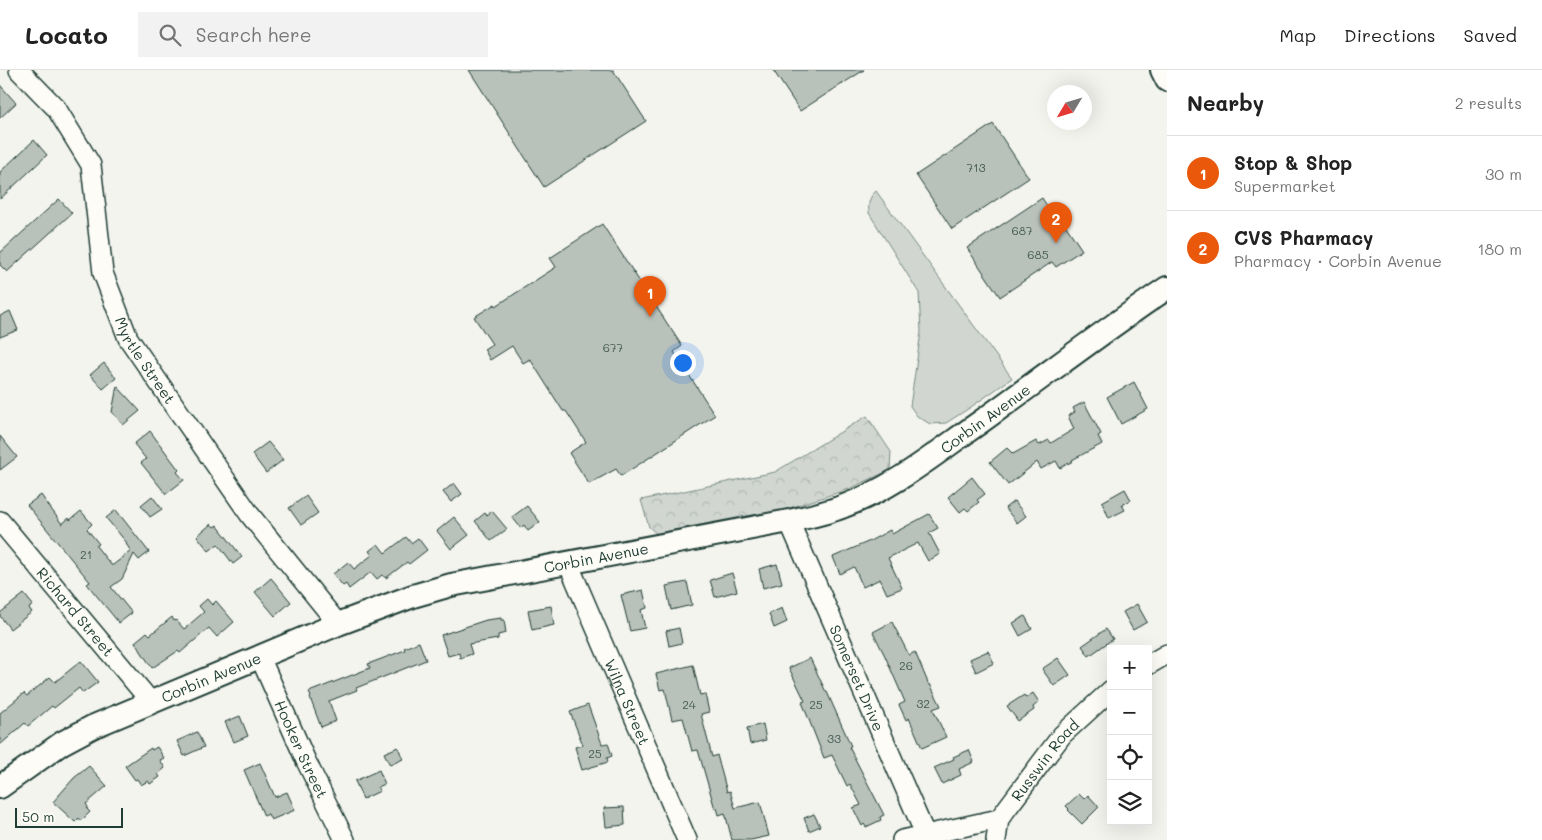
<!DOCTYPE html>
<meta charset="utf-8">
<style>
:root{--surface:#fff;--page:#f2f2f2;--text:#222;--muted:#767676;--line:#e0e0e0;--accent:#ea580c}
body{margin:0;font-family:Mali,sans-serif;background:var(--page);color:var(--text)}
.controls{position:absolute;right:15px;bottom:15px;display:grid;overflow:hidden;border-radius:0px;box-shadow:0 5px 20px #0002}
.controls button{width:45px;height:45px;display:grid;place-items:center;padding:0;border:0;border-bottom:1px solid var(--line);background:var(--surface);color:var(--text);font:25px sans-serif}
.compass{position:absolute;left:1047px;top:15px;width:45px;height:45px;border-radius:50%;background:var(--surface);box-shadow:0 5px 20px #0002;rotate:232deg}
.scale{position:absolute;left:15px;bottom:12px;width:108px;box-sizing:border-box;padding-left:5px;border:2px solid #1f3d34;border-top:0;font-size:14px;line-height:18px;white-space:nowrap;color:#1f3d34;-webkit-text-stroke:4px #fdfcf7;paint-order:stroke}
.you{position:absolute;left:682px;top:292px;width:18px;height:18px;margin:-12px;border:4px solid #fff;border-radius:50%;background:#1a73e8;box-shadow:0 0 0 8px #1a73e833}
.badge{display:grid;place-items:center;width:32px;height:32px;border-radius:50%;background:var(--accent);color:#fff;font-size:16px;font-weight:700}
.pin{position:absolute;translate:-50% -41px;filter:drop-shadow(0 1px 2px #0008)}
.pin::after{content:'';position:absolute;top:26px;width:18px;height:15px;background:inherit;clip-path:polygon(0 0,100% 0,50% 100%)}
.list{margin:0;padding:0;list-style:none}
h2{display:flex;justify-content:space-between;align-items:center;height:65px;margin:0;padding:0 20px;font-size:21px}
h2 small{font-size:16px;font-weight:400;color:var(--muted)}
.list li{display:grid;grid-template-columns:32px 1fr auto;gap:15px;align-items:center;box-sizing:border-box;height:75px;padding:0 20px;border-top:1px solid var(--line)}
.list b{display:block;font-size:19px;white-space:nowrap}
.list p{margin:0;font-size:16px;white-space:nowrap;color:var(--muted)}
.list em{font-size:16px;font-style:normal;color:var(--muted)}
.icon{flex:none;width:28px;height:28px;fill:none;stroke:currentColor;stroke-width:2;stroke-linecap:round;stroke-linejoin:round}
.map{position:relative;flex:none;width:1167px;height:770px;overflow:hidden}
header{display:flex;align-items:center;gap:30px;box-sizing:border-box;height:70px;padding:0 25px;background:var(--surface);border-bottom:1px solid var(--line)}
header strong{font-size:24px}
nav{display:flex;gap:28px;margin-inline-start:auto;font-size:18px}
.search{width:350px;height:45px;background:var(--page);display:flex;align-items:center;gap:12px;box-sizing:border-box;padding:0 18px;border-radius:0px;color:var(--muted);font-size:19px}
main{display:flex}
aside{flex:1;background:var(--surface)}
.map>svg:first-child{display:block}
.grass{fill:#d1d6d1;stroke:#788a82}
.forest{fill:url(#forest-crowns);stroke:#788a82}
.building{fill:#b9c1bb;stroke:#1f3d34}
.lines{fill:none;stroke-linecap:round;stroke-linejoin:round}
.minor-casing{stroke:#1f3d34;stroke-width:22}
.major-casing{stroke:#1f3d34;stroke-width:26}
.minor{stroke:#fdfcf7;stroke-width:19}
.major{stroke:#fdfcf7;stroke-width:22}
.labels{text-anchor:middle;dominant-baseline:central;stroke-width:4;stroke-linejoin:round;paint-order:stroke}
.number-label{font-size:12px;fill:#465e56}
.street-label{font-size:15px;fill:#1f3d34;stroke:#fdfcf7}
</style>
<header>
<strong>Locato</strong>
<div class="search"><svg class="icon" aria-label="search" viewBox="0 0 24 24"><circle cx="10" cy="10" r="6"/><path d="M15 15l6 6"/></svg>Search here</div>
<nav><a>Map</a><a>Directions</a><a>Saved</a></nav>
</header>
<main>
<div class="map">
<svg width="1167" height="770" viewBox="0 0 1167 770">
<defs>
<pattern id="forest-crowns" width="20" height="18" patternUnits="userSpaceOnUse" patternTransform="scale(1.25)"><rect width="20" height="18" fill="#d1d6d1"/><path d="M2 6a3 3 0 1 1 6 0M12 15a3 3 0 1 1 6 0" fill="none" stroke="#b3b9b4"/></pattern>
</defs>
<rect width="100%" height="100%" fill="#f4f4ef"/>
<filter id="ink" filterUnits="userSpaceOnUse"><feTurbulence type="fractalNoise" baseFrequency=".02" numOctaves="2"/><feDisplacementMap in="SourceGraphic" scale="10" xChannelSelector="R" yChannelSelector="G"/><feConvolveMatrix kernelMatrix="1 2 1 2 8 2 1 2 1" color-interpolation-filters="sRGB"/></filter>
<g filter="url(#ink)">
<path class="grass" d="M876 121 1012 308 971 337 946 353 930 354 917 346 910 336 921 262 919 223 869 143C868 134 869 127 876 121Z"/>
<path class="forest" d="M867 346 891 382 890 400 849 419 755 449 658 465 649 457 641 430 775 402Z"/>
<path class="building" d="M469 0H613L646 51 544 117Z
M773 0H864L800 41Z
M0 15 16 33 0 48Z
M993 54 1029 108 952 159 916 105Z
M34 70 47 85 0 129V102Z
M1042 128 1058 153 1062 150 1082 180 1056 197 1052 192 1000 227 967 178Z
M59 129 72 143 7 202 0 195V183Z
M602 154 682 276 674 282 715 345 621 406 616 399 589 414 569 383 586 372 566 341H563L530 289 523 293 512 276 490 290 484 279 492 274 474 247 495 234 496 236 556 197 550 188Z
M10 241 18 260 0 267V246Z
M104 293 116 308 103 319 90 305Z
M1134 312 1148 339 1121 354 1107 327Z
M117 316 140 341 123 355 112 342Z
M1084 332 1101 364 1098 366 1102 374 1072 390 1073 391 1060 398 1056 391 1041 399 1037 392 1008 415 990 392 1007 378 1013 384 1036 371 1039 375 1049 370 1051 373 1074 359 1068 346 1075 342 1073 338Z
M150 361 179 400 177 402 184 410 166 424 141 393 146 389 134 374Z
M0 366 17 387 0 400Z
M268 372 283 390 266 403 252 384Z
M972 407 985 424 977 430 979 432 968 441 965 438 960 442 948 427Z
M454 413 462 424 451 432 443 422Z
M1125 419 1131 430 1122 435 1125 440 1109 448 1102 432Z
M41 425 62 454 69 448 70 450 81 441 92 454 87 459 99 474 96 476 111 495H113L131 481 126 474 127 473 106 448 116 440 149 482 139 490 134 484 122 509 111 517 132 543 119 553 87 514 90 512 27 435Z
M152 426 162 439 150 447 141 435Z
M306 426 318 443 301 455 289 438Z
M1014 431 1026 446 1017 453 1005 438Z
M527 436 540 452 528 461 524 455 521 458 512 447Z
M492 441 507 459 491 471 475 451 485 443 487 445Z
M929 444 938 458 929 463 940 484 928 491 918 473 888 488 902 518 887 524 880 509 863 517 854 497 840 504 833 487 870 471 890 460 892 464Z
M454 447 469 465 451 479 437 461Z
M211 454 214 457 217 455 242 487 233 494 218 474 209 481 197 466Z
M406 467 411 473 418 468 427 480 409 494 407 492 386 508 382 505 377 509 371 502 349 519 346 514 343 516 333 504 348 492 354 499 372 485 369 481 378 474 385 483Z
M777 494 782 513 763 518 759 499Z
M732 503 737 521 715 527 710 510Z
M271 508 291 532 275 546 255 522Z
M687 512 692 535 671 540 666 516Z
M643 520 647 538 641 540 645 558 630 561 621 525Z
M24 524 33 535 29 538 32 542 10 559 0 546V543Z
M207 529 212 535 216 531 234 552 217 567 209 558 180 583 178 581 152 598 135 572 147 562 150 565 172 547 174 551 176 550 184 559 204 542 199 536Z
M1137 534 1147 552 1133 560 1123 542Z
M551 536 554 555 532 560 528 540Z
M782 538 787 552 774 558 769 544Z
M1025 546 1032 559 1020 566 1013 553Z
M501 548V550H504L506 563 498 565V569L469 574 472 584 460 588 459 583 448 586 441 565 486 550Z
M892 552 909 585 915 582 929 615 930 614 941 636 933 639 946 667 922 678 909 648 906 650 899 635 905 632 885 586 873 562Z
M679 558 682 573 669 576 666 561Z
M1106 559 1113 569 1089 586 1082 576Z
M419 572 426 590 356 618 357 620 329 631 336 651 321 657 310 628 311 627 309 622 370 598 368 594 405 580 404 578Z
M988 581 994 593 976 602 970 589Z
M810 588 826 622H827L851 676 849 677 884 745 880 747 881 750 866 757 864 754 862 756 853 738 861 735 850 714 847 716 832 685 824 688 802 632 805 631 789 598Z
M1058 588 1070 605 1054 616 1042 599Z
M81 591 98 612 83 623 79 618 54 638 52 636 28 656 25 653 0 675V643L24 623 27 626 50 607 55 612Z
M693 595 700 625 705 624 709 642 701 644 712 687 717 685 727 722 730 721 735 738 760 732 769 766 751 770H732L725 743 719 745 717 738 715 739 698 680 692 681 683 648 672 650 665 619 660 620 656 604Z
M1033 623 1039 632 1033 637 1034 640 1018 651 1007 636 1024 625 1026 628Z
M588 635 602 674 608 673 612 686 607 688 608 692 582 700 575 677 583 675 570 642Z
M240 646 248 666 234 672 225 652Z
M763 654 766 670 750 674 747 658Z
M197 662 204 677 184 686 177 671Z
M157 677 164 688 160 690 165 698 158 704 160 707 150 714 148 711 141 715 137 709 135 710 125 696 151 678 152 680Z
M398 677 403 689 390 695 384 683Z
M969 680 974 692 959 699 961 705 942 714 934 698 954 689 953 687Z
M260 693 275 727 287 722 295 740 271 750 268 744 264 746 244 700Z
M89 696 107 716 86 734 88 737 87 739 90 742 81 751 79 748 75 752 53 732 74 708Z
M379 700 385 714 378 717 380 721 363 729 355 711Z
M1079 724 1084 729 1088 725 1099 737 1082 754 1068 740 1069 739 1066 736Z
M624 737 625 755 606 757 604 738Z
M814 744 820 756 809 761 804 748Z"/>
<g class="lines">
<g class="minor-casing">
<g id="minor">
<path id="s1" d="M19 0 56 38 91 95 103 203 128 268 250 445 338 554"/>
<path id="s2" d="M0 451 151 632"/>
<path id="s3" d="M789 451 925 764"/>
<path id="s4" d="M568 493 687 770"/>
<path id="s5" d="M260 587 306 691 345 770"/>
<path d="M1148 595 1167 584"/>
<path d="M902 770 999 749"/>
<path id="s6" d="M996 770 999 749 1062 665 1111 620"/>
</g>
</g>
<g class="major-casing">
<g id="major">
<path d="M1162 0 1167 10"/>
<path id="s7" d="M0 717 62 673 92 657 338 554 413 526 451 515 789 451C808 447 827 443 844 436 894 418 936 383 979 353 1042 308 1103 261 1167 218"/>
</g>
</g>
<use href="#minor" class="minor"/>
<use href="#major" class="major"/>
</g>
</g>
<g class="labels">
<g class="number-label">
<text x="976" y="97">713</text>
<text x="1022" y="160">687</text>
<text x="1038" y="184">685</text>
<text x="613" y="277">677</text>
<text x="86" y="484">21</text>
<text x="906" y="595">26</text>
<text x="923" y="633">32</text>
<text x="689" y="634">24</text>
<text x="816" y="634">25</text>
<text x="834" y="668">33</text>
<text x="595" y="683">25</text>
</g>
<g class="street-label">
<text stroke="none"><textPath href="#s1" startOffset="326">Myrtle Street</textPath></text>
<text stroke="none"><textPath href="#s7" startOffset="1064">Corbin Avenue</textPath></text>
<text stroke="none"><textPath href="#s7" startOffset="644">Corbin Avenue</textPath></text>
<text stroke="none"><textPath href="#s2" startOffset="118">Richard Street</textPath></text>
<text stroke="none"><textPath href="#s7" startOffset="239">Corbin Avenue</textPath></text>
<text stroke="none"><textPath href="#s3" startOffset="171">Somerset Drive</textPath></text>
<text stroke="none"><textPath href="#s4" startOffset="151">Wilna Street</textPath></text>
<text stroke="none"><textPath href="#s5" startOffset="101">Hooker Street</textPath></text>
<text stroke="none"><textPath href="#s6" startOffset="96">Russwin Road</textPath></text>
</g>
</g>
</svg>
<div class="controls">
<button>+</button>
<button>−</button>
<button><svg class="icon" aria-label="locate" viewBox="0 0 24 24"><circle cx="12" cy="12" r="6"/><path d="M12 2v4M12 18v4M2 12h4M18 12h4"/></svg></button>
<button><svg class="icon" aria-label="layers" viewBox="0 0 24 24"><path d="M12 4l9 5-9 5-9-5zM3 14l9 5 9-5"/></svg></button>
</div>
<svg class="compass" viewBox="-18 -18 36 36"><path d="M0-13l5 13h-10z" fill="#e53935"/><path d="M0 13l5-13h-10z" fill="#767676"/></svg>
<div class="scale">50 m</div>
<div class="you"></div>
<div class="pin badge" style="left:650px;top:247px">1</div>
<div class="pin badge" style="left:1056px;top:173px">2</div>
</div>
<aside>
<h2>Nearby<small>2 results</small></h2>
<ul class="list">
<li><span class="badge">1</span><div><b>Stop &amp; Shop</b><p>Supermarket</p></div><em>30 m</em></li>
<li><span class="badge">2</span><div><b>CVS Pharmacy</b><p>Pharmacy · Corbin Avenue</p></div><em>180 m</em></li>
</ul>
</aside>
</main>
